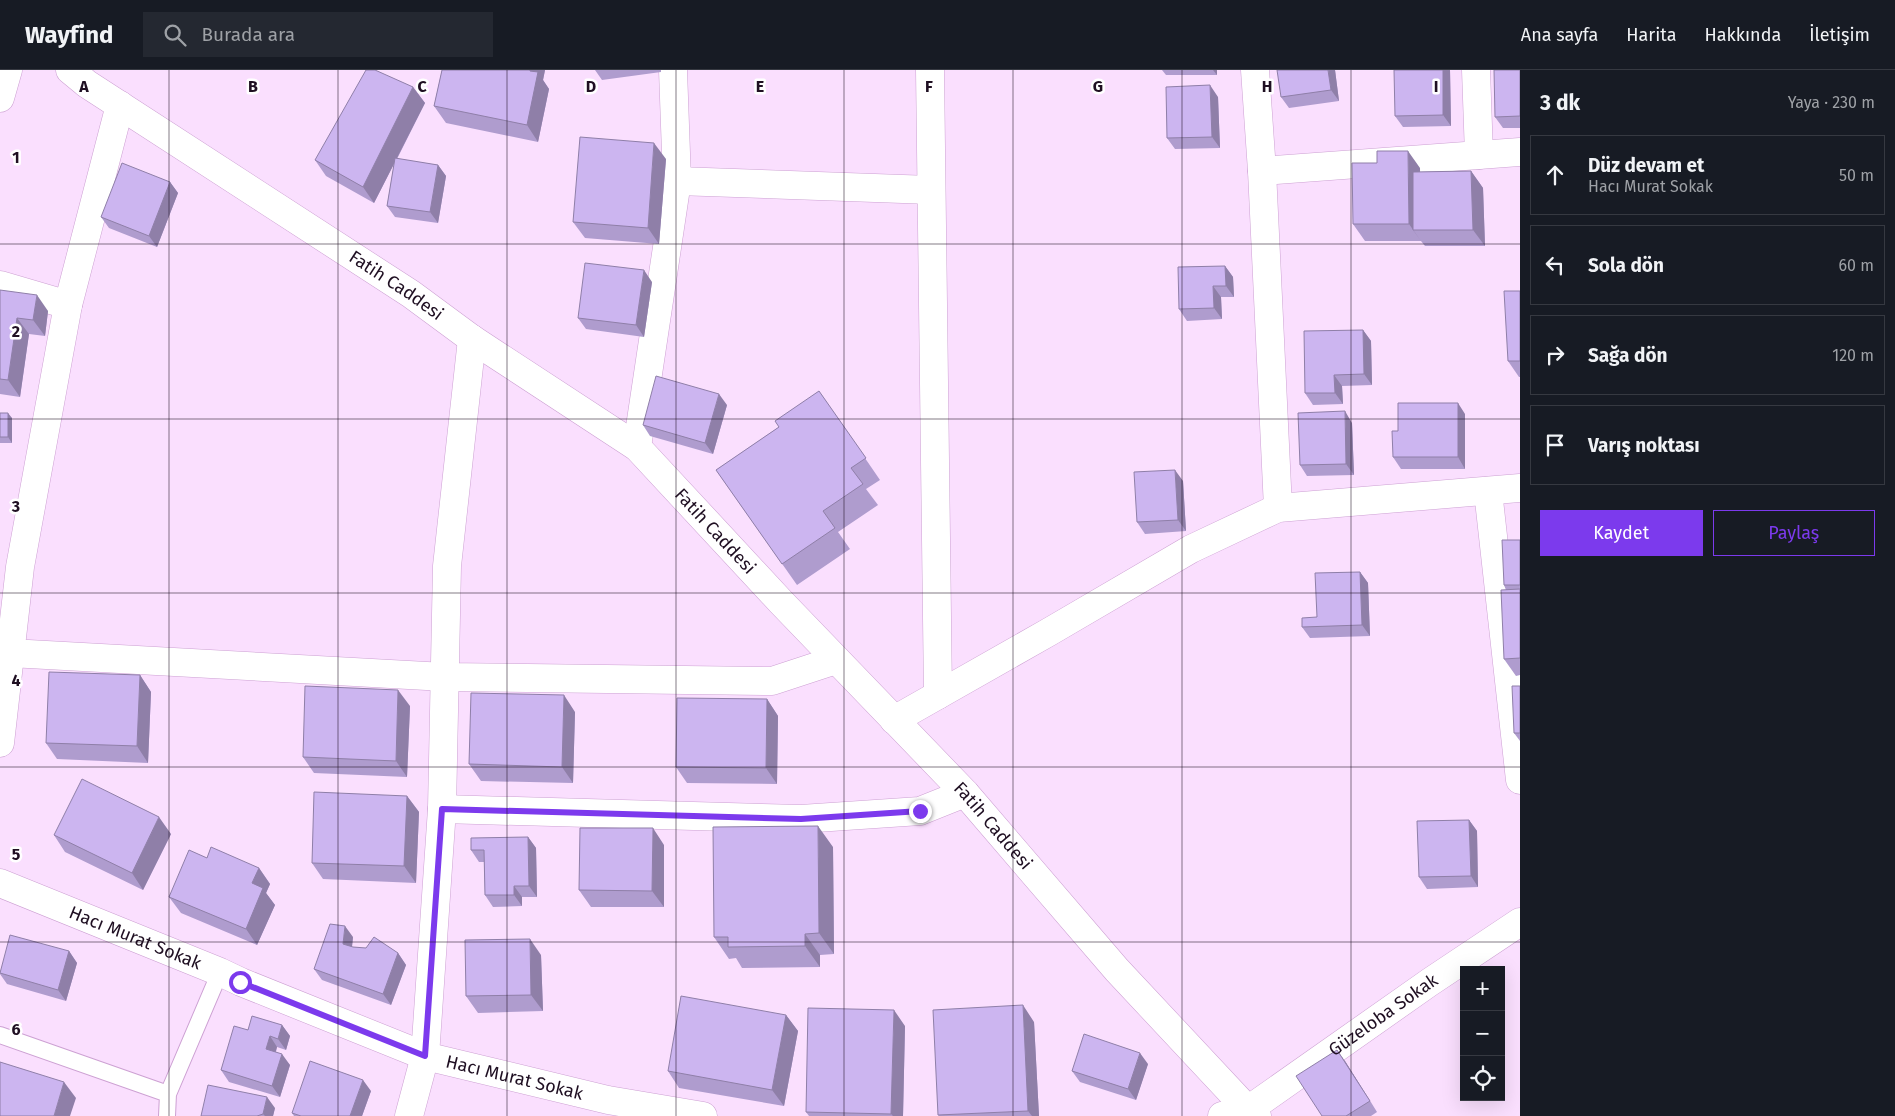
<!DOCTYPE html>
<html lang="tr">
<meta charset="utf-8">
<style>
:root{--surface:#171b24;--page:#242831;--text:#f1f3f6;--muted:#9ea1a6;--line:#363941;--accent:#7c3aed}
body{margin:0;font-family:"Fira Sans",sans-serif;background:var(--page);color:var(--text)}
.controls{position:absolute;right:15px;bottom:15px;display:grid;overflow:hidden;border-radius:0px;box-shadow:0 5px 20px #0002}
.controls button{width:45px;height:45px;display:grid;place-items:center;padding:0;border:0;border-bottom:1px solid var(--line);background:var(--surface);color:var(--text);font:25px sans-serif}
.stop{position:absolute;width:15px;height:15px;margin:-11px;border:4px solid #7c3aed;border-radius:50%;background:#fff}
.stop.end{background:#7c3aed;border-color:#fff;box-shadow:0 1px 5px #0008}
.list{margin:0;padding:0;list-style:none}
h2{display:flex;justify-content:space-between;align-items:center;height:65px;margin:0;padding:0 20px;font-size:21px}
h2 small{font-size:16px;font-weight:400;color:var(--muted)}
.list li{display:grid;grid-template-columns:32px 1fr auto;gap:15px;align-items:center;box-sizing:border-box;height:80px;margin:0 10px 10px;padding:0 10px;border:1px solid var(--line);border-radius:0px}
.list b{display:block;font-size:19px;white-space:nowrap}
.list p{margin:0;font-size:16px;white-space:nowrap;color:var(--muted)}
.list em{font-size:16px;font-style:normal;color:var(--muted)}
.actions{display:flex;gap:10px;padding:15px 20px}
.actions a{flex:1;padding:11px 0;border:1px solid var(--accent);border-radius:0px;text-align:center;font-size:18px;color:var(--accent)}
.actions .main{background:var(--accent);color:#fff}
.icon{flex:none;width:28px;height:28px;fill:none;stroke:currentColor;stroke-width:2;stroke-linecap:round;stroke-linejoin:round}
.map{position:relative;flex:none;width:1520px;height:1046px;overflow:hidden}
header{display:flex;align-items:center;gap:30px;box-sizing:border-box;height:70px;padding:0 25px;background:var(--surface);border-bottom:1px solid var(--line)}
header strong{font-size:24px}
nav{display:flex;gap:28px;margin-inline-start:auto;font-size:18px}
.search{width:350px;height:45px;background:var(--page);display:flex;align-items:center;gap:12px;box-sizing:border-box;padding:0 18px;border-radius:0px;color:var(--muted);font-size:19px}
main{display:flex}
aside{flex:1;background:var(--surface)}
.map>svg:first-child{display:block}
.lines{fill:none;stroke-linecap:round;stroke-linejoin:round}
.service-casing{stroke:#cda1d3;stroke-width:18}
.minor-casing{stroke:#cda1d3;stroke-width:29}
.tertiary-casing{stroke:#cda1d3;stroke-width:29}
.service{stroke:#fff;stroke-width:16}
.minor{stroke:#fff;stroke-width:28}
.tertiary{stroke:#fff;stroke-width:28}
.wall{fill:#af9cce}
.shaded-wall{fill:#8f7fa8}
.building{fill:#ccb5f0;stroke:#8f7fa8}
.route{stroke:#7c3aed;stroke-width:6}
.grid{fill:none;stroke:#1f0f22;stroke-width:1;stroke-opacity:0.55}
.labels{text-anchor:middle;dominant-baseline:central;stroke-width:5;stroke-linejoin:round;paint-order:stroke}
.street-label{font-size:18px;fill:#1f0f22;stroke:#fff}
.grid-label{font-size:16px;text-anchor:middle;font-weight:bold;fill:#1f0f22;stroke:#fff;stroke-width:5;stroke-linejoin:round;paint-order:stroke}
</style>
<header>
<strong>Wayfind</strong>
<div class="search"><svg class="icon" aria-label="search" viewBox="0 0 24 24"><circle cx="10" cy="10" r="6"/><path d="M15 15l6 6"/></svg>Burada ara</div>
<nav><a>Ana sayfa</a><a>Harita</a><a>Hakkında</a><a>İletişim</a></nav>
</header>
<main>
<div class="map">
<svg width="1520" height="1046" viewBox="0 0 1520 1046">
<rect width="100%" height="100%" fill="#fadffe"/>
<g class="lines">
<g class="service-casing">
<path id="service" d="M0 965 168 1024
M167 1046 168 1024 220 902"/>
</g>
<g class="minor-casing">
<g id="minor">
<path d="M930 0 938 625"/>
<path d="M1255 0 1262 101 1278 438"/>
<path d="M1476 0 1479 85"/>
<path d="M0 28 8 0"/>
<path d="M1262 101 1520 82"/>
<path d="M677 111 931 120"/>
<path d="M0 215 68 235"/>
<path d="M637 377 677 111 673 0"/>
<path d="M1488 421 1520 710"/>
<path d="M10 583 445 607 772 611 836 590"/>
<path d="M894 650 1049 562 1191 479 1278 438 1520 418"/>
<path d="M0 673 20 497 68 235 120 35"/>
<path d="M442 739 801 749 920 741 965 723"/>
<path id="s1" d="M0 813 220 902 241 912 425 986 608 1030 703 1046"/>
<path d="M409 1046 425 986 442 739 447 496 472 269"/>
<path id="s2" d="M1222 1046 1248 1040 1430 912 1520 852"/>
</g>
</g>
<g class="tertiary-casing">
<g id="tertiary">
<path id="s3" d="M70 0 87 14 411 224 472 269 637 377 781 532 965 723 1117 900 1248 1040 1257 1046"/>
</g>
</g>
<use href="#service" class="service"/>
<use href="#minor" class="minor"/>
<use href="#tertiary" class="tertiary"/>
</g>
<path class="wall" d="M442 0H545L543 10 549 19 538 72 446 53 434 36Z
M595 0H661V2L602 10Z
M1162 0H1217V5H1166Z
M1335 0 1339 31 1289 38 1281 27Z
M1450 0 1451 56 1403 57 1395 46Z
M1520 0V58H1503L1495 47Z
M413 17 425 33 397 89 438 95 446 106 438 153 395 147 387 136 394 94 374 133 326 106 315 90Z
M1218 27 1220 78 1175 79 1167 68Z
M666 89 659 174 585 168 573 152Z
M1420 98V102L1471 101 1483 118 1485 176H1425L1421 171H1365L1353 154Z
M170 112 178 123 157 177 109 158 101 147Z
M1225 196 1233 207 1234 227H1221L1222 249 1187 251 1179 239Z
M652 212 644 267 586 259 578 248Z
M0 220 48 241 45 266 29 264 20 327 0 324Z
M1520 221V307H1519L1508 291Z
M1363 260 1371 271 1372 315 1342 316 1343 334 1313 335 1305 323Z
M819 321 880 410 866 419 878 435 838 462 850 479 797 515 716 400 779 357Z
M727 335 713 384 650 366 643 355Z
M0 343 12 348V373H0Z
M1465 344V399H1401L1393 387 1398 361Z
M1352 353 1354 405 1307 406 1300 395Z
M1183 411 1186 461 1145 464 1137 452Z
M1520 470V605L1516 606 1504 589 1506 520 1504 515Z
M1360 502 1368 513 1370 566 1310 568 1302 557 1317 547Z
M140 605 151 622 148 693 57 689 46 673Z
M1520 616V671L1514 663Z
M767 629 778 646 777 714 687 713 676 697Z
M410 636 407 707 314 703 303 687Z
M575 642 573 713 481 711 469 694Z
M407 726 419 742 416 813 323 809 312 793Z
M1469 750 1477 761 1478 817 1427 819 1419 807Z
M171 764 143 820 65 782 54 765Z
M528 767 536 778 537 827H522V836L493 837 485 825 484 792H479L471 780Z
M664 775V837H591L579 820Z
M833 777 834 884 820 885V897L742 898 736 888 729 889 714 867Z
M207 788 259 798 270 814 266 823 275 835 257 875 181 843 169 827Z
M353 867 352 877 398 883 406 895 391 935 322 910 314 899Z
M69 881 77 893 66 931 7 914 0 904V901Z
M541 885 543 941 478 943 466 926Z
M786 945 798 961 784 1036 679 1018 668 1001Z
M1034 952 1039 1046H939L938 1045Z
M282 955 290 966 286 980 277 977 276 982 290 995 280 1027 229 1012 221 1000 248 960Z
M905 956 903 1046H809L806 1042Z
M1345 991 1377 1042 1371 1046H1322Z
M1148 994 1136 1030 1080 1012 1072 1001Z
M371 1021 362 1046H294L292 1043Z
M275 1038 273 1046H201Z"/>
<path class="shaded-wall" d="M530 0H545L543 10 549 19 538 72 527 55Z
M1213 0H1217V5Z
M1328 0H1335L1339 31 1331 20Z
M1443 0H1450L1451 56 1443 45Z
M1210 15 1218 27 1220 78 1212 67Z
M413 17 425 33 374 133 363 117Z
M654 73 666 89 659 174 648 158Z
M1408 81 1420 98 1421 160H1413L1421 171 1409 154Z
M438 95 446 106 438 153 430 142Z
M1471 101 1483 118 1485 176 1473 160Z
M170 112 178 123 157 177 149 166Z
M1225 196 1233 207 1234 227 1226 216Z
M644 200 652 212 644 267 636 255Z
M1213 216 1221 227 1222 249 1214 238Z
M37 225 48 241 45 266 33 250Z
M17 248 29 264 20 327 8 310Z
M1363 260 1371 271 1372 315 1364 304Z
M1334 305 1342 316 1343 334 1335 323Z
M719 324 727 335 713 384 705 373Z
M1458 333 1465 344V399L1458 387Z
M1345 341 1352 353 1354 405 1346 394Z
M8 343 12 348V373L8 367Z
M1175 400 1183 411 1186 461 1178 450Z
M1360 502 1368 513 1370 566 1362 555Z
M140 605 151 622 148 693 137 676Z
M398 620 410 636 407 707 396 691Z
M564 625 575 642 573 713 562 697Z
M767 629 778 646 777 714 766 698Z
M407 726 419 742 416 813 404 796Z
M159 747 171 764 143 820 132 803Z
M1469 750 1477 761 1478 817 1471 806Z
M818 756 833 777 834 884 819 863Z
M653 758 664 775V837L652 821Z
M528 767 536 778 537 827 529 816Z
M259 798 270 814 266 823 275 835 257 875 246 859 252 813Z
M514 816 522 827V836L514 825Z
M345 856 353 867 351 885 343 874Z
M805 864 820 885V897L805 876Z
M530 869 541 885 543 941 531 925Z
M69 881 77 893 66 931 58 920Z
M398 883 406 895 391 935 383 924Z
M1023 935 1034 952 1039 1046H1032L1028 1041Z
M894 940 905 956 903 1046H893L891 1044Z
M786 945 798 961 784 1036 772 1020Z
M282 955 290 966 286 980 278 969Z
M270 966 277 977 273 990 266 979Z
M1337 980 1345 991 1377 1042 1370 1031Z
M1140 983 1148 994 1136 1030 1128 1019Z
M282 984 290 995 280 1027 272 1016Z
M363 1010 371 1021 362 1046H350Z
M64 1012 76 1028 70 1046H54Z
M267 1027 275 1038 273 1046H265L263 1044Z"/>
<path class="building" d="M366 0H375L413 17 363 117 315 90Z
M442 0H530V1L538 2 527 55 434 36Z
M1277 0H1328L1331 20 1281 27Z
M1394 0H1443V45L1395 46Z
M1494 0H1520V46L1495 47Z
M1210 15 1212 67 1167 68 1166 17Z
M580 67 654 73 648 158 573 152Z
M1377 81H1408L1409 154H1353L1352 93H1377Z
M395 88 438 95 430 142 387 136Z
M122 93 170 112 149 166 101 147Z
M1471 101 1473 160H1413V102Z
M585 193 644 200 636 255 578 248Z
M1225 196 1226 216H1213L1214 238 1179 239 1178 197Z
M0 220 37 225 33 250 17 248 8 310 0 309Z
M1504 221H1520V291H1508Z
M1363 260 1364 304 1334 305 1335 323H1305L1304 261Z
M656 306 719 324 705 373 643 355Z
M819 321 866 388 851 398 863 414 823 441 835 458 782 494 716 400 779 357 775 351Z
M1398 333H1458V387H1393L1392 361H1398Z
M1345 341 1346 394 1300 395 1298 343Z
M0 343H8V367H0Z
M1175 400 1178 450 1137 452 1134 402Z
M1502 470H1520V515H1504Z
M1360 502 1362 555 1302 557V548L1317 547 1315 503Z
M1520 519V588L1504 589 1501 520Z
M49 602 140 605 137 676 46 673Z
M305 616 398 620 396 691 303 687Z
M1512 616H1520V663H1514Z
M471 623 564 625 562 697 469 694Z
M677 628 767 629 766 698 676 697Z
M82 709 159 747 132 803 54 765Z
M314 722 407 726 404 796 312 793Z
M1469 750 1471 806 1419 807 1417 751Z
M818 756 819 863 805 864V876L728 877V867H714L713 757Z
M580 758H653L652 821 579 820Z
M528 767 529 816H514V825H485L484 780H471V768Z
M211 777 259 798 252 813 263 818 246 859 169 827 189 780 207 788Z
M330 854 345 856 343 874 353 877 366 878 374 867 398 883 383 924 314 899Z
M10 865 69 881 58 920 0 903Z
M530 869 531 925 466 926 465 870Z
M681 926 786 945 772 1020 668 1001Z
M1023 935 1028 1041 938 1045 933 940Z
M808 938 894 940 891 1044 806 1042Z
M252 946 282 955 278 969 270 966 266 979 282 984 272 1016 221 1000 234 956 248 960Z
M1084 964 1140 983 1128 1019 1072 1001Z
M1337 980 1370 1031 1346 1046H1322L1296 1006Z
M310 991 363 1010 350 1046H301L292 1043Z
M0 992 64 1012 54 1046H0Z
M208 1015 267 1027 263 1044 257 1046H201Z"/>
<g class="lines">
<path class="route" d="M240 912 425 986 442 739 801 749 920 741"/>
</g>
<path class="grid" d="M169 0V1046M338 0V1046M507 0V1046M676 0V1046M844 0V1046M1013 0V1046M1182 0V1046M1351 0V1046M0 174H1520M0 349H1520M0 523H1520M0 697H1520M0 872H1520"/>
<g class="labels">
<g class="street-label">
<text stroke="none"><textPath href="#s3" startOffset="391">Fatih Caddesi</textPath></text>
<text stroke="none"><textPath href="#s3" startOffset="796">Fatih Caddesi</textPath></text>
<text stroke="none"><textPath href="#s3" startOffset="1201">Fatih Caddesi</textPath></text>
<text stroke="none"><textPath href="#s1" startOffset="146">Hacı Murat Sokak</textPath></text>
<text stroke="none"><textPath href="#s2" startOffset="192">Güzeloba Sokak</textPath></text>
<text stroke="none"><textPath href="#s1" startOffset="551">Hacı Murat Sokak</textPath></text>
</g>
</g>
<g class="grid-label">
<text x="84" y="22">A</text>
<text x="253" y="22">B</text>
<text x="422" y="22">C</text>
<text x="591" y="22">D</text>
<text x="760" y="22">E</text>
<text x="929" y="22">F</text>
<text x="1098" y="22">G</text>
<text x="1267" y="22">H</text>
<text x="1436" y="22">I</text>
<text x="16" y="93">1</text>
<text x="16" y="267">2</text>
<text x="16" y="442">3</text>
<text x="16" y="616">4</text>
<text x="16" y="790">5</text>
<text x="16" y="965">6</text>
</g>
</svg>
<div class="controls">
<button>+</button>
<button>−</button>
<button><svg class="icon" aria-label="locate" viewBox="0 0 24 24"><circle cx="12" cy="12" r="6"/><path d="M12 2v4M12 18v4M2 12h4M18 12h4"/></svg></button>
</div>
<div class="stop" style="left:240px;top:912px"></div>
<div class="stop end" style="left:920px;top:741px"></div>
</div>
<aside>
<h2>3 dk<small>Yaya · 230 m</small></h2>
<ul class="list">
<li><svg class="icon" aria-label="ahead" viewBox="0 0 24 24"><path d="M12 20V5M6 11l6-6 6 6"/></svg><div><b>Düz devam et</b><p>Hacı Murat Sokak</p></div><em>50 m</em></li>
<li><svg class="icon" aria-label="left" viewBox="0 0 24 24"><path d="M17 20v-9H6M10 6l-5 5 5 5"/></svg><div><b>Sola dön</b></div><em>60 m</em></li>
<li><svg class="icon" aria-label="right" viewBox="0 0 24 24"><path d="M7 20v-9h11M14 6l5 5-5 5"/></svg><div><b>Sağa dön</b></div><em>120 m</em></li>
<li><svg class="icon" aria-label="arrive" viewBox="0 0 24 24"><path d="M6 21V4h12l-3 4 3 4H6"/></svg><div><b>Varış noktası</b></div></li>
</ul>
<div class="actions"><a class="main">Kaydet</a><a>Paylaş</a></div>
</aside>
</main>
